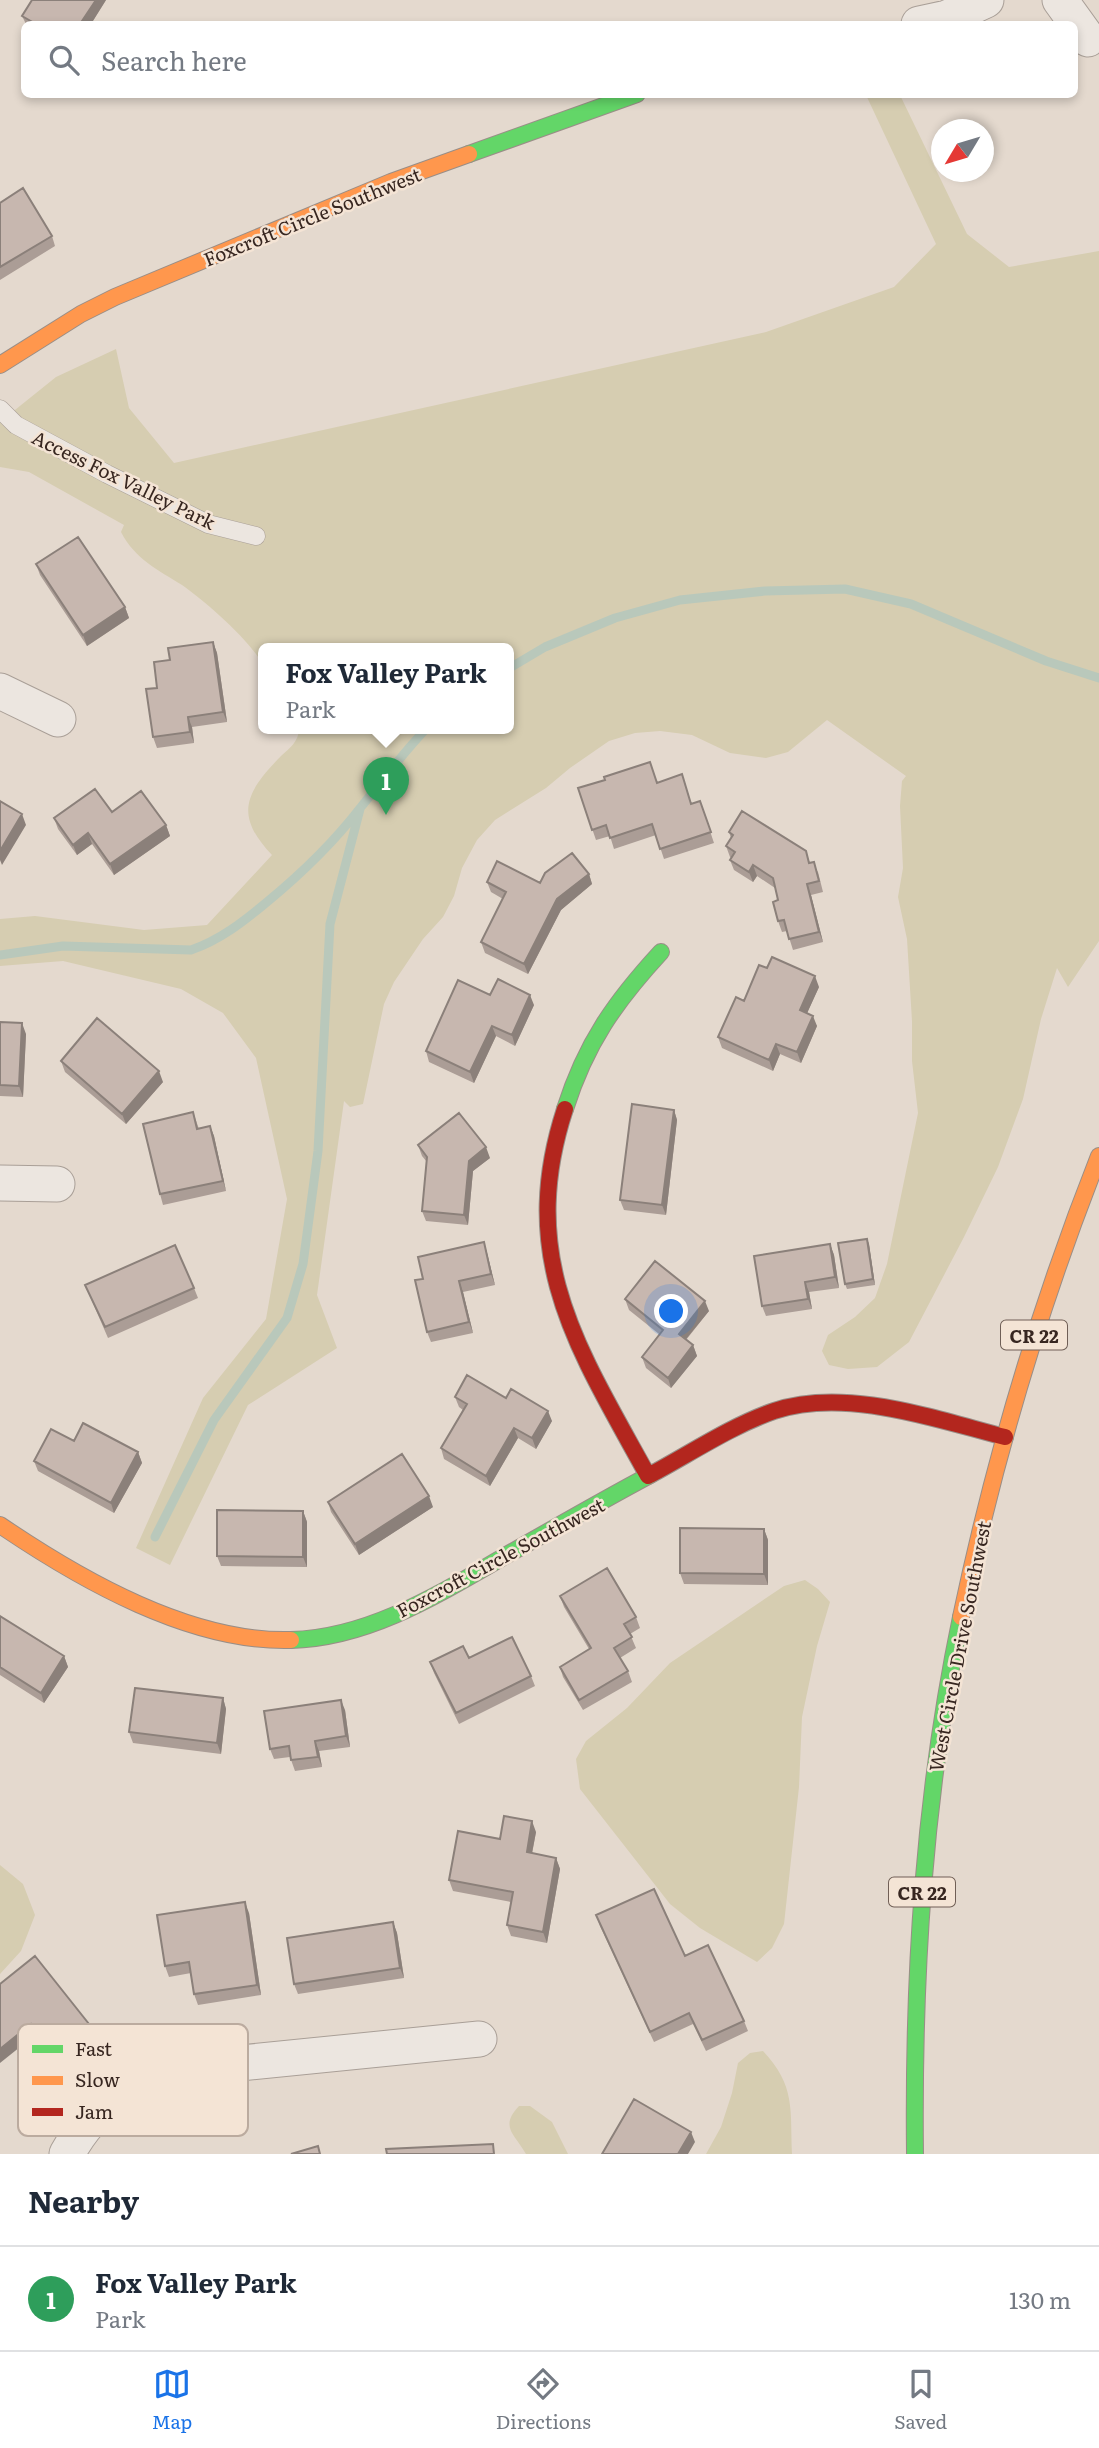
<!DOCTYPE html>
<style>
:root{--surface:#fff;--page:#f6f6f7;--text:#1f2937;--muted:#747a83;--line:#e0e1e3;--accent:#1a73e8}
body{margin:0;font-family:Literata,serif;background:var(--page);color:var(--text)}
.compass{position:absolute;left:931px;top:119px;width:63px;height:63px;border-radius:50%;background:var(--surface);box-shadow:0 4px 10px #0003;rotate:232deg}
.you{position:absolute;left:672px;top:1312px;width:24px;height:24px;margin:-18px;border:5px solid #fff;border-radius:50%;background:#1a73e8;box-shadow:0 0 0 10px #1a73e833}
.badge{display:grid;place-items:center;width:46px;height:46px;border-radius:50%;background:var(--accent);color:#fff;font-size:23px;font-weight:700}
.pin{position:absolute;translate:-50% -58px;filter:drop-shadow(0 2px 4px #0008)}
.pin::after{content:'';position:absolute;top:37px;width:24px;height:21px;background:inherit;clip-path:polygon(0 0,100% 0,50% 100%)}
.popup{position:absolute;left:258px;top:643px;width:256px;height:91px;box-sizing:border-box;display:grid;place-content:center;border-radius:10px;background:var(--surface);filter:drop-shadow(0 2px 5px #0005);font-size:23px;white-space:nowrap;color:var(--muted)}
.popup b{font-size:26px;color:var(--text)}
.popup::after{content:'';position:absolute;left:50%;top:100%;margin-left:-14px;border:14px solid transparent;border-top-color:var(--surface)}
.list{margin:0;padding:0;list-style:none}
h2{display:flex;justify-content:space-between;align-items:center;height:91px;margin:0;padding:0 28px;font-size:30px}
h2 small{font-size:23px;font-weight:400;color:var(--muted)}
.list li{display:grid;grid-template-columns:46px 1fr auto;gap:21px;align-items:center;box-sizing:border-box;height:105px;padding:0 28px;border-top:2px solid var(--line)}
.list b{display:block;font-size:26px;white-space:nowrap}
.list p{margin:0;font-size:23px;white-space:nowrap;color:var(--muted)}
.list em{font-size:23px;font-style:normal;color:var(--muted)}
.icon{flex:none;width:38px;height:38px;fill:none;stroke:currentColor;stroke-width:2;stroke-linecap:round;stroke-linejoin:round}
.map{position:relative;flex:none;width:1099px;height:2154px;overflow:hidden}
.search{position:absolute;background:var(--surface);box-shadow:0 4px 10px #0003;left:21px;right:21px;top:21px;height:77px;display:flex;align-items:center;gap:18px;box-sizing:border-box;padding:0 24px;border-radius:10px;color:var(--muted);font-size:26px}
.sheet{height:196px;background:var(--surface)}
nav{display:flex;justify-content:space-around;align-items:center;box-sizing:border-box;height:98px;border-top:2px solid var(--line);background:var(--surface);font-size:19px;color:var(--muted)}
nav a{display:grid;justify-items:center;gap:4px}
nav .on{color:var(--accent)}
.map>svg:first-child{display:block}
.green{fill:#d6cdb1}
.lines{fill:none;stroke-linecap:round;stroke-linejoin:round}
.stream{stroke:#b9c8bb;stroke-width:9}
.lane-casing{stroke:#a99f97;stroke-width:19}
.street-casing{stroke:#a99f97;stroke-width:37}
.fast-casing{stroke:#998e87;stroke-width:18}
.slow-casing{stroke:#998e87;stroke-width:18}
.jam-casing{stroke:#998e87;stroke-width:18}
.lane{stroke:#ece6e0;stroke-width:18}
.street{stroke:#ece6e0;stroke-width:35}
.fast{stroke:#63d668;stroke-width:16}
.slow{stroke:#ff974d;stroke-width:16}
.jam{stroke:#b3261e;stroke-width:16}
.wall{fill:#ab9d96}
.shaded-wall{fill:#8b807a}
.building{fill:#c7b7af;stroke:#8b807a;stroke-width:2}
.labels{text-anchor:middle;dominant-baseline:central;stroke-width:5;stroke-linejoin:round;paint-order:stroke}
.shield{fill:#f4e4d5;stroke:#705f56;stroke-width:2}
.shield-label{font-size:18px;font-weight:bold;fill:#372620}
.street-label{font-size:19px;fill:#372620;stroke:#f4e4d5}
.key{fill:#f4e4d5;stroke:#bbab9f;stroke-width:2}
.key-label{font-size:19px;fill:#372620}
</style>
<div class="map">
<svg width="1099" height="2154" viewBox="0 0 1099 2154">
<rect width="100%" height="100%" fill="#e4d9ce"/>
<path class="green" d="M866 95H900L967 234 1009 267 1099 251V941L1068 987 1057 968 1041 1019 1023 1099 998 1167 964 1237 909 1342 877 1367 848 1369 829 1365 822 1351 828 1335 855 1317 875 1298 887 1264 918 1113 912 1061V1021L907 939 898 897 903 868 900 806 902 781 906 776 827 720 788 752 766 758 730 753 692 735 660 731 635 733 609 741 570 768 546 788 495 820 477 840 462 868 454 896 443 917 423 939 394 982 384 1004 363 1104 350 1107 344 1101 317 1295 337 1348 248 1405 170 1565 136 1548 203 1398 266 1319 287 1199 256 1058 223 1013 181 989 63 961 0 966V919L35 916 144 930 207 925 272 855C234 815 245 793 281 756 289 749 299 741 299 729H508V649H264L263 665C251 641 205 601 182 585 158 570 135 559 121 532L124 525 29 472 0 467V422L56 377 116 349 129 408 174 463 766 332 894 287 936 244Z
M805 1580 818 1589 830 1602 817 1646 802 1717 799 1787 784 1924 772 1948 757 1962 700 1928 670 1904 580 1789 576 1759 586 1741 627 1708 670 1663 784 1586Z
M0 1865 23 1884 35 1915 21 1951 0 1974Z
M763 2051C796 2086 790 2110 792 2154H706L721 2127 732 2093 738 2063 750 2053Z
M519 2106H530L552 2122 568 2154H526C515 2134 499 2127 519 2106Z"/>
<g class="lines">
<path class="stream" d="M508 669 545 647 615 618 680 600 765 591 845 589 911 604 1046 661 1099 678
M0 955 63 946 191 950C220 940 243 922 267 902 301 874 334 842 361 807 383 780 402 754 426 729
M155 1537 214 1420 287 1318 303 1264 318 1151 330 924 360 809"/>
<g class="lane-casing">
<path id="lane" d="M0 409 16 425 107 474 208 524 256 536"/>
</g>
<g class="street-casing">
<path id="street" d="M1060 0 1088 39
M919 24 947 18 986 0
M0 691 58 719
M0 1183 57 1184
M67 2154C101 2092 145 2077 211 2066L479 2039"/>
</g>
<g class="fast-casing">
<path id="fast" d="M469 154 637 94
M565 1109C586 1043 615 1002 661 952
M291 1640C369 1638 439 1594 505 1556 553 1529 601 1501 650 1475
M915 2154C913 1973 924 1794 961 1617"/>
</g>
<g class="slow-casing">
<path id="slow" d="M0 365 81 314 115 297 391 182 469 154
M0 1525C81 1580 191 1643 291 1640
M961 1617C994 1460 1040 1305 1099 1156"/>
</g>
<g class="jam-casing">
<path id="jam" d="M565 1109C516 1259 579 1350 648 1476
M650 1475C691 1453 731 1426 774 1411 845 1387 935 1419 1005 1437"/>
</g>
<use href="#lane" class="lane"/>
<use href="#street" class="street"/>
<use href="#fast" class="fast"/>
<use href="#slow" class="slow"/>
<use href="#jam" class="jam"/>
</g>
<path class="wall" d="M106 0 91 24H26L22 16Z
M0 203 52 236 55 246 0 280Z
M36 564 125 607 129 618 87 646 40 575Z
M213 642 217 653 227 722 192 727 194 743 157 748 153 737 157 688 170 660Z
M657 782 691 804 700 801 714 843 664 859 656 835 614 849 610 836 596 840 578 788Z
M112 812 166 825 170 836 114 875 92 844 77 855 58 829 54 818Z
M729 832 810 863 818 872 823 892 811 895 823 942 793 950 787 931 782 932 778 921V900L775 888 757 876 753 882 734 870 730 860 731 858 730 857 726 846 731 838Z
M589 874 592 884 561 910 528 974 485 953 481 942 503 899 491 892 487 882 540 883Z
M819 987 807 1013 817 1026 801 1063 780 1054 773 1071 722 1048 718 1037 744 1001Z
M490 995 534 1005 515 1046 496 1036 474 1083 429 1062 426 1051Z
M0 1022 26 1034 23 1097 0 1096Z
M61 1061 163 1082 126 1124 65 1072Z
M674 1110 677 1120 666 1215 624 1210 620 1200Z
M193 1112 199 1129 210 1126 214 1136 226 1191 163 1205 160 1194Z
M418 1145 490 1158 473 1171 468 1225 426 1221 422 1211 427 1162 422 1156Z
M867 1239 869 1244 875 1285 847 1289 845 1284Z
M484 1242 487 1253 495 1285 463 1292 473 1333 431 1342 427 1332 423 1279Z
M830 1244 834 1255 839 1288 809 1292 812 1309 766 1316 762 1306Z
M85 1285 194 1288 198 1298 108 1338Z
M625 1299 709 1311 686 1340 693 1345 697 1356 671 1388 646 1368 642 1357 659 1334 629 1310Z
M455 1397 506 1398 552 1421 536 1449 518 1438 490 1486 444 1459 441 1448 463 1410 459 1407Z
M74 1441 138 1452 142 1463 114 1513 38 1471 34 1461Z
M328 1502 433 1507 359 1555 331 1512Z
M303 1511 307 1522V1567L221 1566 217 1556Z
M764 1529 768 1540V1585L684 1584 680 1573Z
M560 1596 636 1617 640 1628 630 1634 636 1648 620 1658 628 1671 632 1682 583 1710 563 1677 560 1667 589 1649 564 1607Z
M0 1616 64 1656 68 1667 44 1703 0 1675Z
M469 1658 531 1676 535 1686 459 1724 434 1673 430 1662Z
M223 1698 226 1709 221 1754 133 1743 129 1732Z
M345 1710 350 1747 319 1751 322 1767 295 1771 290 1757 274 1759 270 1749Z
M536 1832 532 1854 556 1858 560 1869 547 1943 511 1936 507 1925 511 1902 453 1891 449 1880 500 1839Z
M249 1913 261 1995 198 2005 194 1994 191 1973 169 1977 165 1966Z
M596 1915 685 1956 744 2021 748 2031 706 2051 693 2024 654 2042 600 1926Z
M393 1922 397 1933 404 1978 298 1994 294 1984Z
M0 1984 89 2024 93 2035 57 2063 35 2035Z"/>
<path class="shaded-wall" d="M96 0H106L91 24H80Z
M125 607 129 618 87 646 83 635Z
M213 642 217 653 227 722 223 712Z
M188 717 192 727 194 743 190 732Z
M22 814 26 825 2 865 0 860V851Z
M166 825 170 836 114 875 110 864Z
M88 833 92 844 77 855 73 845Z
M753 865 757 876 753 882 749 872Z
M589 874 592 884 561 910 528 974 524 964 557 899Z
M807 884 811 895 823 942 819 932Z
M815 976 819 987 804 1020 800 1010Z
M530 995 534 1005 515 1046 512 1035Z
M813 1016 817 1026 801 1063 797 1052Z
M22 1023 26 1034 23 1097 19 1086Z
M492 1026 496 1036 474 1083 470 1072Z
M776 1044 780 1054 773 1071 769 1060Z
M159 1071 163 1082 126 1124 122 1114Z
M674 1110 677 1120 666 1215 662 1205Z
M210 1126 214 1136 226 1191 223 1181Z
M486 1147 490 1158 473 1171 468 1225 464 1215 469 1161Z
M867 1239 869 1244 875 1285 873 1279Z
M484 1242 487 1253 495 1285 491 1274Z
M830 1244 834 1255 839 1288 835 1277Z
M459 1281 463 1292 473 1333 469 1322Z
M805 1282 809 1292 812 1309 808 1299Z
M705 1301 709 1311 682 1344 679 1334Z
M693 1345 697 1356 671 1388 668 1378Z
M548 1411 552 1421 536 1449 532 1438Z
M514 1428 518 1438 490 1486 486 1476Z
M138 1452 142 1463 114 1513 111 1503Z
M429 1496 433 1507 359 1555 355 1544Z
M303 1511 307 1522V1567L303 1557Z
M764 1529 768 1540V1585L764 1574Z
M64 1656 68 1667 44 1703 41 1693Z
M223 1698 226 1709 221 1754 217 1743Z
M341 1700 345 1710 350 1747 346 1736Z
M315 1741 319 1751 322 1767 318 1757Z
M532 1821 536 1832 530 1863 527 1852Z
M556 1858 560 1869 547 1943 543 1932Z
M245 1902 249 1913 261 1995 257 1985Z
M393 1922 397 1933 404 1978 400 1968Z
M31 2024 35 2035 0 2063V2049Z
M89 2024 93 2035 57 2063 54 2053Z
M691 2132 695 2142 688 2154H678Z"/>
<path class="building" d="M32 0H96L80 24H36L22 16Z
M23 188 52 236 0 267V203Z
M78 537 125 607 83 635 36 564Z
M213 642 223 712 188 717 190 732 153 737 146 689 157 688 154 662 170 660 168 648Z
M650 762 657 783 682 774 691 804 700 801 711 832 660 849 652 824 610 838 606 825 592 830 578 788 605 780 604 777Z
M95 789 112 812 141 791 166 825 110 864 88 833 73 845 54 818Z
M0 801 22 814 0 851Z
M742 811 806 851 809 863 814 862 819 881 807 884 819 932 789 939 784 920 778 921 773 902 778 900 773 878 753 865 749 872 730 860 735 852 726 846 733 835 729 832Z
M572 853 589 874 557 899 524 964 481 942 506 892 487 882 497 861 540 883 545 873Z
M772 957 815 976 800 1010 813 1016 797 1052 776 1044 769 1060 718 1037 736 997 744 1001 759 965 767 968Z
M498 979 530 995 512 1035 492 1026 470 1072 426 1051 458 980 490 995Z
M97 1018 159 1071 122 1114 61 1061Z
M0 1022 22 1023 19 1086 0 1085Z
M632 1104 674 1110 662 1205 620 1200Z
M193 1112 197 1129 210 1126 223 1181 160 1194 143 1124Z
M459 1113 486 1147 469 1161 464 1215 422 1211 427 1157 418 1145Z
M867 1239 873 1279 845 1284 838 1243Z
M484 1242 491 1274 459 1281 469 1322 427 1332 415 1280 423 1279 418 1257Z
M830 1244 835 1277 805 1282 808 1299 762 1306 754 1256Z
M175 1245 194 1288 105 1327 85 1285Z
M655 1261 705 1301 679 1334 693 1345 668 1378 642 1357 663 1330 625 1299Z
M467 1375 506 1398 511 1389 548 1411 532 1438 514 1428 486 1476 441 1448 467 1404 455 1397Z
M83 1423 138 1452 111 1503 34 1461 51 1429 74 1441Z
M402 1454 429 1496 355 1544 328 1502Z
M217 1510 303 1511V1557L217 1556Z
M680 1528 764 1529V1574L680 1573Z
M607 1568 636 1617 624 1624 632 1637 614 1648 628 1671 579 1700 560 1667 591 1648 560 1596Z
M0 1616 64 1656 41 1693 0 1667Z
M512 1637 531 1676 456 1713 430 1662 463 1646 469 1658Z
M135 1688 223 1698 217 1743 129 1732Z
M341 1700 346 1736 315 1741 318 1757 291 1760 289 1746 270 1749 264 1711Z
M504 1816 532 1821 527 1852 556 1858 543 1932 507 1925 513 1892 449 1880 458 1831 500 1839Z
M654 1889 685 1956 708 1945 744 2021 702 2040 689 2013 650 2032 596 1915Z
M245 1902 257 1985 194 1994 189 1962 165 1966 157 1915Z
M393 1922 400 1968 294 1984 287 1938Z
M35 1956 89 2024 54 2053 31 2024 0 2049V1984Z
M634 2099 691 2132 678 2154H602Z
M493 2144 494 2154H387L386 2149Z
M318 2146 320 2154H291Z"/>
<g class="labels">
<g class="shield">
<rect x="1001" y="1320.5" width="66" height="29" rx="5"/>
<rect x="889" y="1877.5" width="66" height="29" rx="5"/>
</g>
<g class="shield-label">
<text x="1034" y="1335">CR 22</text>
<text x="922" y="1892">CR 22</text>
</g>
<g class="street-label">
<text transform="translate(312 216) rotate(-22)">Foxcroft Circle Southwest</text>
<text transform="translate(124 479) rotate(26)">Access Fox Valley Park</text>
<text transform="translate(500 1557) rotate(-28)">Foxcroft Circle Southwest</text>
<text transform="translate(959 1646) rotate(-79)">West Circle Drive Southwest</text>
</g>
</g>
<rect x="18" y="2024" width="230" height="112" rx="10" class="key"/>
<rect x="32" y="2045" width="31" height="8" fill="#63d668"/>
<rect x="32" y="2076" width="31" height="9" fill="#ff974d"/>
<rect x="32" y="2108" width="31" height="8" fill="#b3261e"/>
<g class="key-label">
<text x="75" y="2056">Fast</text>
<text x="75" y="2087">Slow</text>
<text x="75" y="2119">Jam</text>
</g>
</svg>
<svg class="compass" viewBox="-18 -18 36 36"><path d="M0-13l5 13h-10z" fill="#e53935"/><path d="M0 13l5-13h-10z" fill="#747a83"/></svg>
<div class="you"></div>
<div class="pin badge" style="left:386px;top:815px;background:#2e9e5b">1</div>
<div class="popup"><b>Fox Valley Park</b>Park</div>
<div class="search"><svg class="icon" aria-label="search" viewBox="0 0 24 24"><circle cx="10" cy="10" r="6"/><path d="M15 15l6 6"/></svg>Search here</div>
</div>
<section class="sheet">
<h2>Nearby<small></small></h2>
<ul class="list">
<li><span class="badge" style="background:#2e9e5b">1</span><div><b>Fox Valley Park</b><p>Park</p></div><em>130 m</em></li>
</ul>
</section>
<nav>
<a class="on"><svg class="icon" aria-label="map" viewBox="0 0 24 24"><path d="M3 6l6-2 6 2 6-2v14l-6 2-6-2-6 2zM9 4v14M15 6v14"/></svg>Map</a>
<a><svg class="icon" aria-label="directions" viewBox="0 0 24 24"><path d="M12 3l9 9-9 9-9-9zM9 14v-3h6M13 9l2 2-2 2"/></svg>Directions</a>
<a><svg class="icon" aria-label="saved" viewBox="0 0 24 24"><path d="M7 4h10v16l-5-4-5 4z"/></svg>Saved</a>
</nav>
